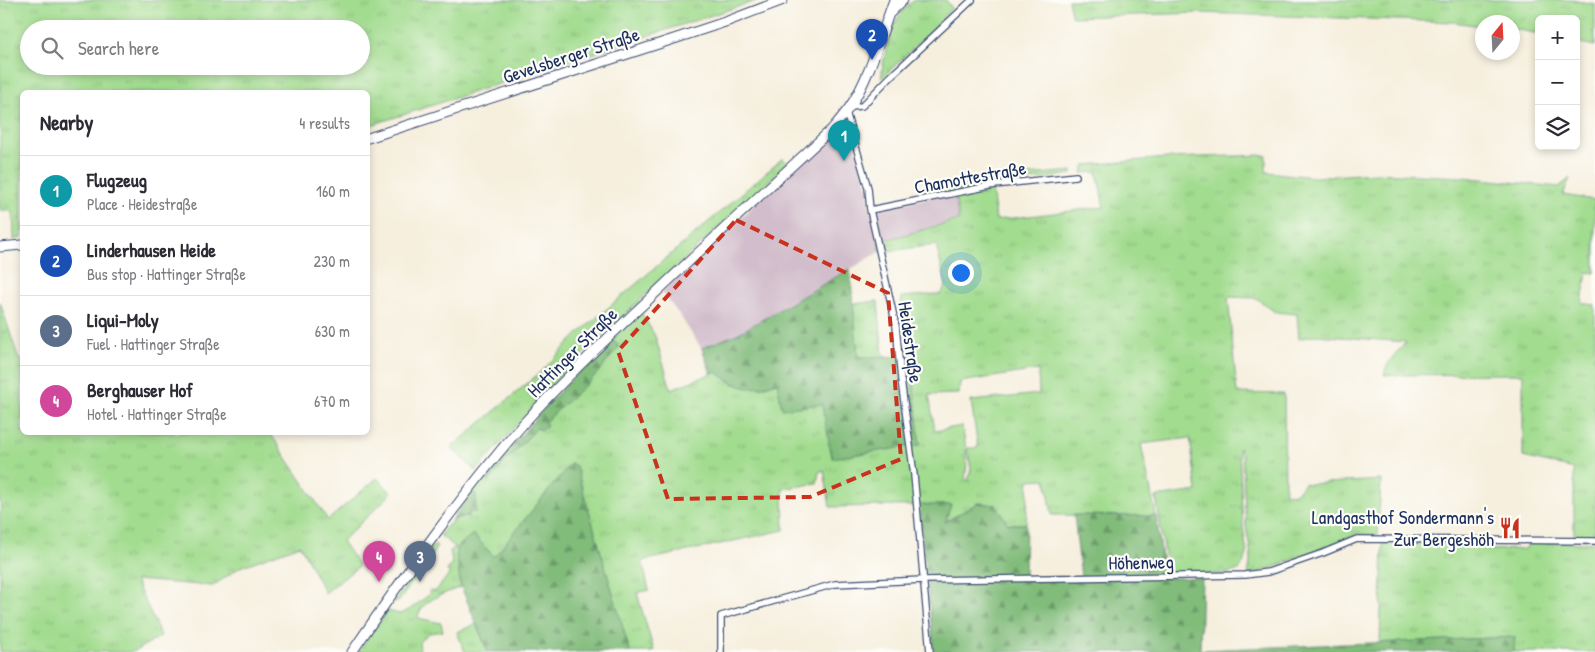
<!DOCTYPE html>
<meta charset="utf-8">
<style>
:root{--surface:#fff;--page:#f7f7f7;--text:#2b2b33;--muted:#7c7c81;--line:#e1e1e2;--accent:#c8321e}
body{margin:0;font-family:"Patrick Hand",sans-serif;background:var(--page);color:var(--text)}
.controls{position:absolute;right:15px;top:15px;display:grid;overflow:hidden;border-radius:8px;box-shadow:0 2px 8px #0003}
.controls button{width:45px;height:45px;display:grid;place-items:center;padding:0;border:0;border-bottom:1px solid var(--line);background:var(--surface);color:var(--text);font:25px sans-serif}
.compass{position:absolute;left:1475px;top:15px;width:45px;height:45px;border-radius:50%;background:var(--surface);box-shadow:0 2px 8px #0003;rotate:18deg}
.you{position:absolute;left:960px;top:272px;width:18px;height:18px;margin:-12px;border:4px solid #fff;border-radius:50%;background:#1a73e8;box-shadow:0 0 0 8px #1a73e833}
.badge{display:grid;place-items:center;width:32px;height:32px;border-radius:50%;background:var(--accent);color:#fff;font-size:16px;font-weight:700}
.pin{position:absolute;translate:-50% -41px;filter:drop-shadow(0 1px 2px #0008)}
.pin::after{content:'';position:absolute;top:26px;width:18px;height:15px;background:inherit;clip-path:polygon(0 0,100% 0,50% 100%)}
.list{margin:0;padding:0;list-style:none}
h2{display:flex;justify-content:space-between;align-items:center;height:65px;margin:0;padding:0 20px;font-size:21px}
h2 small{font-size:16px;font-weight:400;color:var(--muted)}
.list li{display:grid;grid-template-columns:32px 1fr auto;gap:15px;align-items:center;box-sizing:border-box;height:70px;padding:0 20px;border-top:1px solid var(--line)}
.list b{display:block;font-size:19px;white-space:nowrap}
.list p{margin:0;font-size:16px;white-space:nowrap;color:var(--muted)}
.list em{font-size:16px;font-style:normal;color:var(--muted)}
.icon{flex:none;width:28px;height:28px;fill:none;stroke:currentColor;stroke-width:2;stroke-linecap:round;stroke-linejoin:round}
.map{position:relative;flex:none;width:1595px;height:652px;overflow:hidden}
.search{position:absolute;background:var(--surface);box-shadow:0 2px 8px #0003;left:20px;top:20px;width:350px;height:55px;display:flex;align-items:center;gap:12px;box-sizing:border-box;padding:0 18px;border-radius:28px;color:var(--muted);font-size:19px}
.panel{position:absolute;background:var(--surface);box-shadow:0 2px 8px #0003;left:20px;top:90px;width:350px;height:345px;border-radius:8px}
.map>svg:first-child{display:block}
.industrial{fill:#d1bdcb}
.grass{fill:url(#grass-tufts);stroke:#5e8676;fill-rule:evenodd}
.forest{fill:url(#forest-firs);stroke:#4e766c}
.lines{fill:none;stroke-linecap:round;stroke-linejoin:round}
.street-casing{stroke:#3c4c71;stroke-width:8}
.secondary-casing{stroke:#3c4c71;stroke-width:11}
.street{stroke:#fff;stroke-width:5.5}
.secondary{stroke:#fff;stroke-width:9}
.marked{fill:none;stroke:#c8321e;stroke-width:4;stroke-dasharray:10 6;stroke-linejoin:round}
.labels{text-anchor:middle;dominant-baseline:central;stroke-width:4.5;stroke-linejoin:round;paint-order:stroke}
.street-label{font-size:19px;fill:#1b2f5e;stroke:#fdfcf7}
.poi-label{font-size:19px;fill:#1b2f5e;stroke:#fdfcf7;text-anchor:end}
</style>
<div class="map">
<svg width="1595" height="652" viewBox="0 0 1595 652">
<defs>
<pattern id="grass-tufts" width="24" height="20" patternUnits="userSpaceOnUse" patternTransform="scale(1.25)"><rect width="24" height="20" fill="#a2dc8f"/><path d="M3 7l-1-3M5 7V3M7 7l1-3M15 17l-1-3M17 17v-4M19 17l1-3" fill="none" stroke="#8bbd7e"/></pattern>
<pattern id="forest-firs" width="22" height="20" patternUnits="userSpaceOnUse" patternTransform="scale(1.25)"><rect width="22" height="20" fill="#81bc7a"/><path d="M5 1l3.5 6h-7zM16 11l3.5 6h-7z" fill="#699967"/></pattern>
</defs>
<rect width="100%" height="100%" fill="#fdfcf7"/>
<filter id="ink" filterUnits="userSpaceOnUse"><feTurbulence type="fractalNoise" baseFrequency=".02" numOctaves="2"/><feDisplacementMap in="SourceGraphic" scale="10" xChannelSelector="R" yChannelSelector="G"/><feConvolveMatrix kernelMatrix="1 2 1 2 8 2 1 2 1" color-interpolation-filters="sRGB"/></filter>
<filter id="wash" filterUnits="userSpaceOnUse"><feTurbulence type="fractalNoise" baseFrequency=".0096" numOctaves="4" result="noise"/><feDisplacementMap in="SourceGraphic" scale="20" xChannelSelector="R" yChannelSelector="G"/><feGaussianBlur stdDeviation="1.12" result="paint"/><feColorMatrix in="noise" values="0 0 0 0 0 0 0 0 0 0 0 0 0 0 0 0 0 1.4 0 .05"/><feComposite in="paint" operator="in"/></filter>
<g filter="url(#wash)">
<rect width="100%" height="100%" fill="#f6efde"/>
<path class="industrial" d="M848 119 868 188 870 210 955 193 959 220 878 242 880 252 739 333 702 348 711 373 701 348 681 317 662 292 844 121Z"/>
<path class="grass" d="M0 0H759L368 126V92H22V237L14 240 13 212 0 210ZM29 29H361V66H29Z
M915 0H946L952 8 931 31 881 79C884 54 891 14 915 0Z
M1068 0H1571L1595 4V46L1576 42V19H1539V34L1513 29 1512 22H1482V26L1453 22 1200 13 1072 17Z
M1266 155V172L1315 177 1376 173 1462 177 1559 187 1570 178 1563 195 1595 200V273L1587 272 1582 303 1595 305V540L1574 538V469L1523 457V374L1384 375 1387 365 1406 342 1315 335 1299 339 1297 314 1275 312 1256 298 1228 297 1237 393 1284 394 1285 493 1295 494 1304 483 1308 484 1381 480 1378 535 1358 534 1266 570 1248 575 1251 555 1246 526 1242 453 1239 448 1243 527 1247 554 1244 562 1240 569 1236 571 1223 574H1168L1156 497 1197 491 1190 438 1141 444 1156 516 1052 515 1046 479 1029 480 1026 524H1008L996 505 978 503 945 522 950 505 830 507 824 470 819 472 817 483 783 489 784 530 642 561 649 590 637 593 654 651 651 652H630L571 463 494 557 473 534 456 548 461 587C447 593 419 600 418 618L441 623 443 631 429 633 419 642 420 652H358L387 611 400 614 409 610 430 594 429 592 430 590 435 592 450 573 447 571 452 563 450 551 455 547 440 535C450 523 452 518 468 516L472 491 484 477 489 481 504 463 537 428 542 430 547 426 544 422 612 339 641 312 655 336 671 389 716 372 734 384 760 388 777 382 911 356 901 297 941 294 946 285 936 245 880 252 878 242 959 220 955 193 992 188 996 220 1104 207 1097 172 1082 173 1085 165 1167 158ZM1038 370 1039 394 971 401 978 448H967L971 469 968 481 965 478C969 461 965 443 962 426L935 431 929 395 959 394 960 382Z
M783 158 788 163 606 332 561 375 476 471 451 448 544 369 580 332Z
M1072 171V174L929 196 926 187 931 185 932 190 996 178Z
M878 301 883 357H858L853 304Z
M0 302 19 360 22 359V432L270 433 328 520 377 478 392 493 342 541 359 566 325 593 300 545 240 567 213 586 135 580 161 636 133 652H0Z
M1383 542 1405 543 1483 542 1486 550 1526 549 1528 542 1595 543V652H1513L1514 637 1380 643Z
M434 544 437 546 434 552 399 601 395 603 394 602Z
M476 624 488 652H465L457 632Z"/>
<path class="forest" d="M850 269 858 357 911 356 920 445 832 458 822 404 782 409 777 382C746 392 743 390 716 372L711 373 702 348 739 333Z
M612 339 619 347 594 377 545 422 547 426 542 430 537 428 504 463 489 481 484 477 557 394Z
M571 463 576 466 630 652H488L460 584 456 548 473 534 494 557Z
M472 491 476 494V512H469V516L458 517 451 521Z
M978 503 996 505 1008 524H1026L1025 576 1081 577 1074 515 1156 516 1165 578H1202L1200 650 1515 637 1514 652H934L919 505H951L945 522Z"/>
</g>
<g filter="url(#ink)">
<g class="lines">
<g class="street-casing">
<path id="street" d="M850 107 862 106 890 77 972 0
M846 112 868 188 870 210 896 326 901 380 914 475 930 652
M870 210 995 185 1076 176
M721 652V616L835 584 923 580 1245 575 1268 572 1323 553 1357 539 1595 541"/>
</g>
<g class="secondary-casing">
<path id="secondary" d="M890 13 903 0
M368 138 680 37 728 21 783 0
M0 247 22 245
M352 652C406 573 461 495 524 423 563 380 605 340 647 301 708 243 770 186 832 129 838 122 844 115 849 108 870 78 881 34 894 0"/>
</g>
<use href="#street" class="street"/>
<use href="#secondary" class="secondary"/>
</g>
</g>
<path class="marked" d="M736 220 888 293 901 459 810 497 668 499 618 351Z"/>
<defs>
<g id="restaurant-bare" transform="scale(1.725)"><path d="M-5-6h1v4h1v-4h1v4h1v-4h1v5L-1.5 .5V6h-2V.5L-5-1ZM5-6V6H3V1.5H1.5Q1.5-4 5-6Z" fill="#c8321e" stroke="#fdfcf7" stroke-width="2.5" paint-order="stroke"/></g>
</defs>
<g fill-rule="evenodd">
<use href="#restaurant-bare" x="1510" y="528"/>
</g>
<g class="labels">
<g class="street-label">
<text transform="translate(571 55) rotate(-18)">Gevelsberger Straße</text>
<text transform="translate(970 177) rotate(-10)">Chamottestraße</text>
<text transform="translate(911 342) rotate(82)">Heidestraße</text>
<text transform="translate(572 352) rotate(-45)">Hattinger Straße</text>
<text transform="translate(1141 562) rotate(-1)">Höhenweg</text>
</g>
<g class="poi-label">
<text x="1494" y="517">Landgasthof Sondermann's<tspan x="1494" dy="22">Zur Bergeshöh</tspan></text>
</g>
</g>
</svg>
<div class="controls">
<button>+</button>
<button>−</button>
<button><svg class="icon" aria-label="layers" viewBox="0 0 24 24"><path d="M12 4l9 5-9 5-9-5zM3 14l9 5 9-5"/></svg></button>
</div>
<svg class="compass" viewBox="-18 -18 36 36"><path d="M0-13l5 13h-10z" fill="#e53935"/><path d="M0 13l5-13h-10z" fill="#7c7c81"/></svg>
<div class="you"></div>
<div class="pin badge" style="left:844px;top:161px;background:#0f9aa8">1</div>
<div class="pin badge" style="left:872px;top:60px;background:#1a4fb4">2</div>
<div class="pin badge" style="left:420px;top:582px;background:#5c6f8a">3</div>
<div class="pin badge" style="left:379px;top:582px;background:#d1479c">4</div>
<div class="search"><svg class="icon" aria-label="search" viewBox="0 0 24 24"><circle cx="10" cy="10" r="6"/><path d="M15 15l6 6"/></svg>Search here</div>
<section class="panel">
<h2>Nearby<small>4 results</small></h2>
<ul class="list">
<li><span class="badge" style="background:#0f9aa8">1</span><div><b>Flugzeug</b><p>Place · Heidestraße</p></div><em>160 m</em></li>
<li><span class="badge" style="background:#1a4fb4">2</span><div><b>Linderhausen Heide</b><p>Bus stop · Hattinger Straße</p></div><em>230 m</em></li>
<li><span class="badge" style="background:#5c6f8a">3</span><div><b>Liqui-Moly</b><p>Fuel · Hattinger Straße</p></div><em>630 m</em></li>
<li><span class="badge" style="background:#d1479c">4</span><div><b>Berghauser Hof</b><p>Hotel · Hattinger Straße</p></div><em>670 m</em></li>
</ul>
</section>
</div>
